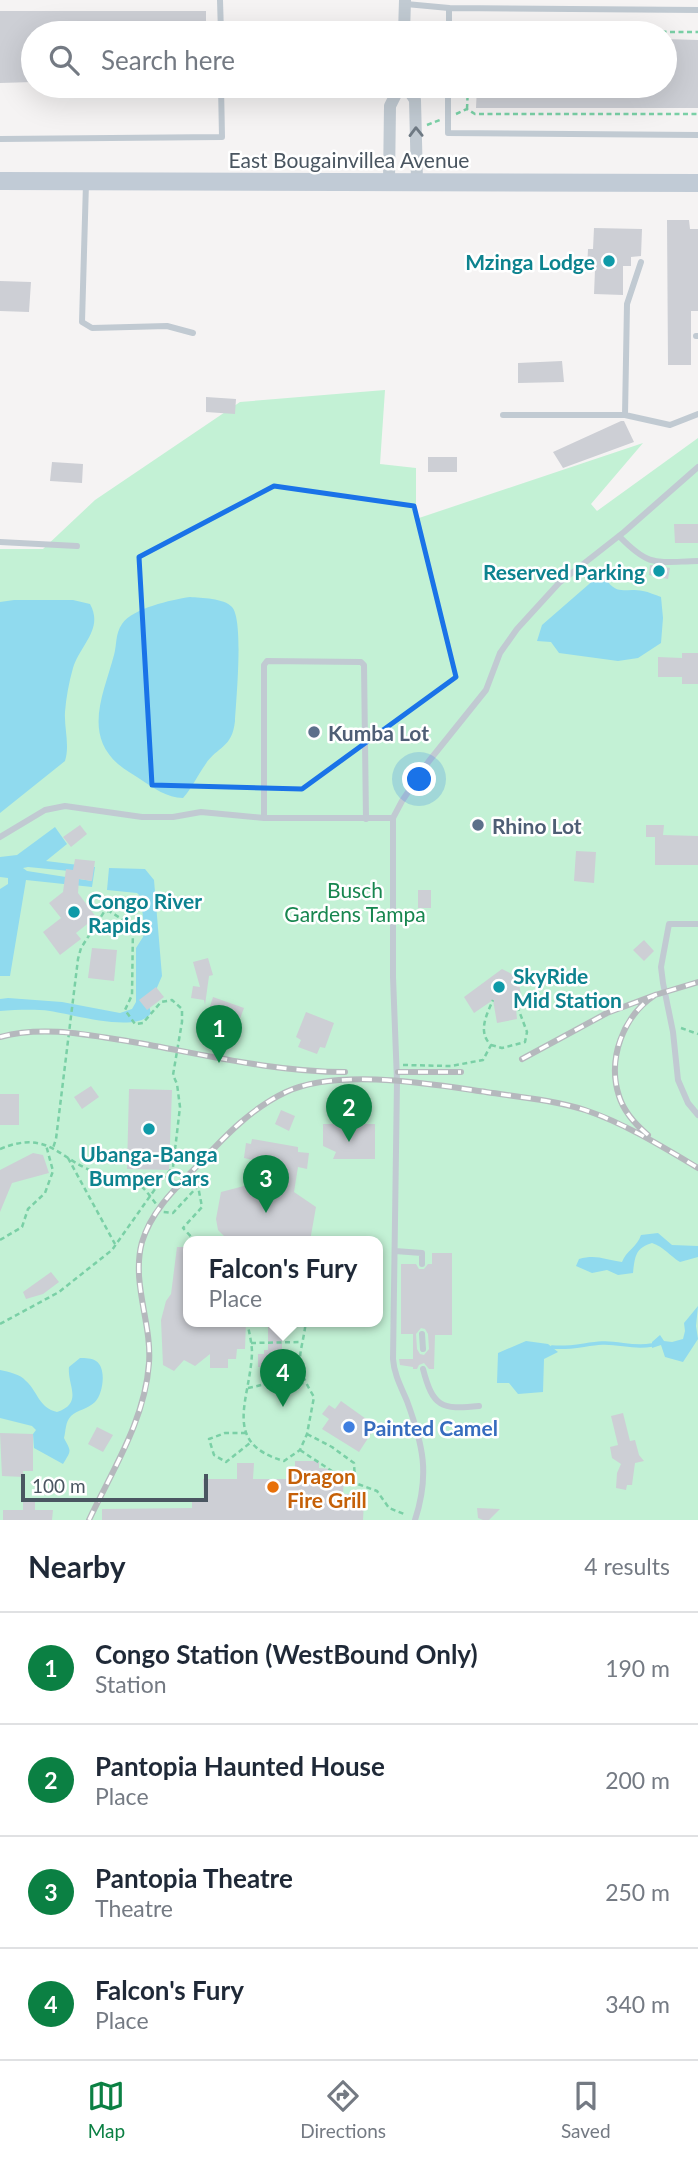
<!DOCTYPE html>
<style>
:root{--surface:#fff;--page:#f2f2f3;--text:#1f2937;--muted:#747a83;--line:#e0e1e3;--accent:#0b8043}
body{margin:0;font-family:Lato,sans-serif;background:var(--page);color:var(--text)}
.scale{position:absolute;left:21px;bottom:18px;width:187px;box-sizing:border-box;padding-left:7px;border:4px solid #4a5661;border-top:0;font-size:19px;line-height:24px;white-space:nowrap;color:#4a5661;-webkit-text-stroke:5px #fff;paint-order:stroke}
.you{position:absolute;left:420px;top:780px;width:24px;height:24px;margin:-18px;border:5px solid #fff;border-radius:50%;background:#1a73e8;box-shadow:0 0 0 10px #1a73e833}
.badge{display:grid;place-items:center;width:46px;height:46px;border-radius:50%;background:var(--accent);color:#fff;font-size:23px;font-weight:700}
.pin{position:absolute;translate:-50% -58px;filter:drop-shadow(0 2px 4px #0008)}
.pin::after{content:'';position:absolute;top:37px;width:24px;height:21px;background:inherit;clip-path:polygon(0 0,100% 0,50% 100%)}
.popup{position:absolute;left:183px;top:1236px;width:200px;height:91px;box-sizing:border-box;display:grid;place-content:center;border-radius:14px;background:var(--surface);filter:drop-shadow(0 2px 5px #0005);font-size:23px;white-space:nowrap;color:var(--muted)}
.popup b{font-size:26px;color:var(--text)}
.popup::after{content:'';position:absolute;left:50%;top:100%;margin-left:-14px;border:14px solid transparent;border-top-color:var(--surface)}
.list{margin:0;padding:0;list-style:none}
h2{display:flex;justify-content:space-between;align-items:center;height:91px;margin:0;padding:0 28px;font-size:30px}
h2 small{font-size:23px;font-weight:400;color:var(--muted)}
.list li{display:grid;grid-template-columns:46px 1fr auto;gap:21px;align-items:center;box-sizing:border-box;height:112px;padding:0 28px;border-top:2px solid var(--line)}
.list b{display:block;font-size:26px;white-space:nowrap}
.list p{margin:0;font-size:23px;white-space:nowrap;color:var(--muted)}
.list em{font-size:23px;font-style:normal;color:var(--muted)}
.icon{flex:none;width:38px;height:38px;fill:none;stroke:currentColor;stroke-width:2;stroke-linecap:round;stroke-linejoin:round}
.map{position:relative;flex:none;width:698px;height:1520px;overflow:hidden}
.search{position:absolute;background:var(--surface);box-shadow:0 7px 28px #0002;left:21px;right:21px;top:21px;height:77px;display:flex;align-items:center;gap:18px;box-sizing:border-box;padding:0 24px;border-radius:38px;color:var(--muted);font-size:26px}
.sheet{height:539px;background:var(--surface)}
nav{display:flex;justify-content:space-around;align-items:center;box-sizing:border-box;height:98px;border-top:2px solid var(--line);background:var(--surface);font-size:19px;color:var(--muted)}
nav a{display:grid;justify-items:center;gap:4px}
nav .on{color:var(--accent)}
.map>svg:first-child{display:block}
.green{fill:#c3f1d5;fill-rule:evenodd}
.water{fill:#90daee;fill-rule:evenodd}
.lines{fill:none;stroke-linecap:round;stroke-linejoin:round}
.stream{stroke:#90daee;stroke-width:3.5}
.building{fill:#cdcfd5;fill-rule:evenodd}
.path{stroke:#7ad0a6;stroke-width:2.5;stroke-dasharray:5 3.5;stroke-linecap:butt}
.lane{stroke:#c1cad2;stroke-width:6}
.street{stroke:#c1cad2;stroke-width:12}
.secondary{stroke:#c1cbd6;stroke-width:18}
.rail-casing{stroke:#b5b8bd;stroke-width:6}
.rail{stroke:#fff;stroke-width:3.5;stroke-dasharray:10;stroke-linecap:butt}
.oneway{stroke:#6e7983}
.marked{fill:none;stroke:#1a73e8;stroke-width:5;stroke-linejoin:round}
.culture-dot{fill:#0f9aa8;stroke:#fff;stroke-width:2.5}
.service-dot{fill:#5c6f8a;stroke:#fff;stroke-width:2.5}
.shop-dot{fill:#3f7fe0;stroke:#fff;stroke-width:2.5}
.food-dot{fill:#e8710a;stroke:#fff;stroke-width:2.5}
.labels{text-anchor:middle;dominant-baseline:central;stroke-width:5;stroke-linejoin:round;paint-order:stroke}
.street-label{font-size:21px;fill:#4a5661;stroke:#fff}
.culture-label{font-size:21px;font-weight:bold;fill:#0d838f;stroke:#fff;text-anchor:end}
.service-label{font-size:21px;font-weight:bold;fill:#4e5e75;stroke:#fff;text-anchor:start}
.park-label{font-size:21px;fill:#17864f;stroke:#fff}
.shop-label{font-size:21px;font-weight:bold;fill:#366cbe;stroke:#fff;text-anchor:start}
.food-label{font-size:21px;font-weight:bold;fill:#c56008;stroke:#fff;text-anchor:start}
</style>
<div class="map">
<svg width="698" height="1520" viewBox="0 0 698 1520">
<rect width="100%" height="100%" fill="#f5f3f3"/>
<path class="green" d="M385 390 380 464 416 468V519L643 443 591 504 597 511 698 438V1520H0V549H43L95 500 240 402ZM188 1241H378V1321H188Z"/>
<path class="water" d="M596 578H605C618 597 624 587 643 591 649 592 655 595 661 597L663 618 661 643 638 658 618 661 559 653 551 642 537 641 542 625Z
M190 597C201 598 224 598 232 607 244 620 236 701 235 721 232 749 217 746 205 765 197 776 192 788 183 798 167 798 154 788 140 779 133 774 125 770 118 764 83 733 104 693 114 655 117 645 115 634 122 624 133 608 171 600 190 597Z
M14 600H73L90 604C104 629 80 645 73 668 69 682 66 698 65 712 64 728 70 745 65 761L0 813V602Z
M55 827 67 844 46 861 95 867 92 887 26 880 10 976H0V889L8 884V878L0 877V857L17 855ZM28 867 80 872 92 881 27 871 23 868Z
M109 868 145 869 154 880 162 976 149 1006 151 1013C138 1034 71 1014 50 1011 34 1009 16 1010 0 1011V999L8 998 62 1002 120 1013 132 1009 136 1002V948L143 937 144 928 141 897 137 893 107 890Z
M658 1233 672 1245 698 1246V1257L680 1262C670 1256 664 1247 652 1243 635 1248 635 1257 633 1273L618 1275 607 1270 592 1273 576 1266 579 1259C597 1254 605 1260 622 1262 626 1251 637 1247 641 1235Z
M698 1306 696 1326 698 1339 683 1362 665 1357 661 1345 652 1348V1342L660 1335 664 1341 672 1342 683 1339 685 1331 684 1323Z
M526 1341 548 1344 558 1352 544 1359 543 1392 518 1394 509 1383H497L498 1353Z
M80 1358C85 1358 92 1358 96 1361 107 1368 103 1394 95 1402 88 1409 77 1410 71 1416 65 1422 66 1431 64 1438 71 1452 72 1449 63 1464L34 1448 33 1434 36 1430 32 1426 0 1418V1370C9 1372 20 1374 26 1381 38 1392 39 1408 57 1412 84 1403 67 1385 69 1367Z"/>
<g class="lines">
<path class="stream" d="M552 1347C570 1349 585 1344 602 1343 621 1342 632 1349 652 1345"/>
</g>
<path class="building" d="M0 11H206V33H33V82L0 83Z
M665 39 698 40V108H476L477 86H665Z
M667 220H689L690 229H698V311H691V365H668Z
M594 228 642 229 641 256 631 257V266H623V295L594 294 595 270 587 269 588 249H593Z
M0 281 31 282 29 312 0 311Z
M562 361 564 382 518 383V363Z
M206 397 236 399 235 414 206 412Z
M621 421H624L634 442 563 468 553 452Z
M428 457H457V472H428Z
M52 462 83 464 82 483 50 481Z
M674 524H698V543H675Z
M650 565 670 568 668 579 649 575Z
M682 653H698V684H682V677H658V657L682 658Z
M80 825 87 834 71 847 63 837Z
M646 825H664L663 835 698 836V865H655V837H646Z
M576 851 596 852 594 883 574 881Z
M75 859 95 861 92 881 79 879 78 893 96 917 76 933 81 939 60 955 43 932 61 918 49 903 63 892 66 869 73 870Z
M418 890H431V908H418Z
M644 940 654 951 644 961 633 950Z
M92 948 117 950 114 981 88 978Z
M208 958 213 975 209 976 205 1005 204 1000 191 998 193 986 200 987 193 962Z
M502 969 518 977 523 1007 516 1008 517 1019 497 1023 493 1000 474 1013 464 997Z
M156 987 164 997 147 1010 139 1000Z
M213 997 244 1008 235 1032 205 1022Z
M306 1012 334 1023 325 1048 320 1047 317 1054 298 1047 301 1040 296 1037Z
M91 1086 99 1097 82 1109 74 1097Z
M129 1089 172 1090 169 1170 127 1169Z
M0 1094H19V1125H0Z
M281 1110 295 1116 289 1131 275 1124Z
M323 1124H375V1159H333L336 1152 323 1146Z
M252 1139 298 1147V1152L309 1153 307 1169 298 1167 294 1192 316 1207 310 1241H244L225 1237 218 1230 216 1219 221 1192 248 1185 253 1160 244 1158 246 1143 251 1144Z
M33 1153 43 1155 49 1173 12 1183 0 1212V1170Z
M177 1247H188V1321H246L245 1349H237L236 1359H228V1368H210V1354L195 1366 184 1360 174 1371 163 1365 161 1320 166 1301 171 1294Z
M432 1253H452V1335H435L434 1369H429L424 1363 419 1365 417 1369H413V1367L400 1365 399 1359H413V1334H401V1264H416L419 1269H424L428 1264H432ZM421 1328 425 1329 428 1334 429 1349 424 1355 420 1354 417 1349 416 1334Z
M51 1272 59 1282 43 1294 26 1299 23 1292Z
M268 1321H282V1350H285V1354H288V1374H285V1377H264V1374H261L262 1367H258V1354H264V1350H268Z
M341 1401 376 1426 359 1452 322 1429 329 1419 322 1414 329 1405 335 1409Z
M623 1413 630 1441 635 1440 639 1455 644 1461 635 1463 632 1485H627L626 1490 616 1488 617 1473 621 1464 612 1458 610 1447 618 1445 611 1416Z
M97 1427 113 1435 103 1452 88 1444Z
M0 1433 33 1434V1471H23L24 1477 2 1476Z
M295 1461H319V1468L331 1469 338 1475H344L343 1494H349V1500H364L363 1520H102V1509L192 1508V1501H204L203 1479H237V1463H254L253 1479H291V1474H295Z
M23 1499 35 1500V1510H53L52 1520H3V1510H23Z
M477 1508 500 1509 489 1520H483L478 1518Z"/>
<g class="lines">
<path class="path" d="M468 33V31L698 32
M467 109 468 86
M456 114 467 109 475 114H698
M427 125 440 120
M429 162 443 167
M681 1028 698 1034
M491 1045 502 1048 525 1042 527 1032 518 1008
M403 1065 451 1066 483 1060 491 1045C477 1032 487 1014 493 1000
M0 1149C51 1128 59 1162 101 1174 111 1177 124 1175 133 1180 145 1186 154 1203 163 1212L173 1213 198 1186 202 1207 183 1228 195 1241
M68 1158 115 1244
M0 1240 22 1227 28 1209 45 1193 53 1171 46 1145
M247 1321C249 1332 252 1343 252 1353 250 1401 221 1443 284 1461L300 1450 307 1434 314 1397C292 1360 301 1360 306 1321
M0 1324 59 1292 112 1250 160 1182 173 1167 180 1107 177 1084 173 1075 182 1022V1009L172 1000 161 1002 143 1023 135 1024 125 1010 132 995 133 926 109 911 104 912 81 948 78 959 56 1139 53 1148
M251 1343 300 1342
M248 1388 266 1384 306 1383
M246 1433H225L209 1439 214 1455 226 1462 250 1443
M307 1434 332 1447 354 1463 355 1482
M300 1450 344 1479 377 1491 389 1508 404 1514"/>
<path class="lane" d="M220 0 221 33
M406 4 449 8
M449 33V8L698 10
M448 86V133L698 135
M0 139 222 137 221 86
M86 183 82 322 92 328 167 326 193 333
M641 262 627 304 625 415 670 425 698 414
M696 336H698
M503 415H625
M619 536C650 568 656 562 698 561
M0 542 77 546
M264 818V665L267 661 361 662 364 665 366 819
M0 837 45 810 65 806 142 817H173L201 812 264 818H393
M698 924H669L661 967 663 983 673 1032 678 1080 688 1103 698 1115
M395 1251 422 1253V1264
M422 1334 423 1349
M423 1369C433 1407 441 1410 479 1406
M415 1520C430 1474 423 1445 407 1401 401 1387 394 1374 393 1359L397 1081 393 977V818L402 801 429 761 486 690 500 653 517 629 559 583 624 532 698 467"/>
<path class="street" d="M404 33 405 0
M406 86 415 100 417 181
M389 181 390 106 400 86"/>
<path class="secondary" d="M0 181 698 183"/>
<g class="rail-casing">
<path id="rail" d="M0 1037C44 1025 88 1035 133 1042 202 1054 274 1072 345 1072
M522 1059 607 1013 655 995 698 982
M398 1072H461
M648 1135C636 1125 624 1112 619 1096 607 1059 623 1016 655 995
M89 1520C113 1469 145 1420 149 1363 152 1323 131 1283 142 1242 152 1209 178 1186 201 1162 226 1135 252 1108 286 1092 339 1068 430 1084 486 1092 519 1097 553 1100 585 1110 624 1123 663 1147 698 1168"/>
</g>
<use href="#rail" class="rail"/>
</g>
<defs><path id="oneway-chevron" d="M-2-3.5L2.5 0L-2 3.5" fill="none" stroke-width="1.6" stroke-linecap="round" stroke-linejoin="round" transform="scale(1.75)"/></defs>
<use class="oneway" href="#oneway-chevron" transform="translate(416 132) rotate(-91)"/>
<path class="marked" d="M274 486 414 506 456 677 302 789 152 785 139 557Z"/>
<g class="culture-dot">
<circle cx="609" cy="261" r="7"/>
<circle cx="659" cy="571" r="7"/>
<circle cx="74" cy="912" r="7"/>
<circle cx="499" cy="987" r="7"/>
<circle cx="149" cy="1129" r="7"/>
</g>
<g class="service-dot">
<circle cx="314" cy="732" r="7"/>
<circle cx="478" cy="825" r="7"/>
</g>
<circle class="shop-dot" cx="349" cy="1427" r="7"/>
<circle class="food-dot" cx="273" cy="1487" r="7"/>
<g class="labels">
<g class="street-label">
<text x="349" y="159">East Bougainvillea Avenue</text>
</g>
<g class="culture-label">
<text x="595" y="261">Mzinga Lodge</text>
<text x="645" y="571">Reserved Parking</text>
<text x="88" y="900" text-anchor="start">Congo River<tspan x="88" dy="24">Rapids</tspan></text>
<text x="513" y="975" text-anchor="start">SkyRide<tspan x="513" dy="24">Mid Station</tspan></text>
<text x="149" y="1153" text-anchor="middle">Ubanga-Banga<tspan x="149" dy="24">Bumper Cars</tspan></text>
</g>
<g class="service-label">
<text x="328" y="732">Kumba Lot</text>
<text x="492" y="825">Rhino Lot</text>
</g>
<g class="park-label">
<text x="355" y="889">Busch<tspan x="355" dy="24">Gardens Tampa</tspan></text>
</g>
<g class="shop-label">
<text x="363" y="1427">Painted Camel</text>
</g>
<g class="food-label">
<text x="287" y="1475">Dragon<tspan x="287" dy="24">Fire Grill</tspan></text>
</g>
</g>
</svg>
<div class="scale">100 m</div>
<div class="you"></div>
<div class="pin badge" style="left:219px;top:1063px">1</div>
<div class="pin badge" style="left:349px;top:1142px">2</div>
<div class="pin badge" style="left:266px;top:1213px">3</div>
<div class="pin badge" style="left:283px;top:1407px">4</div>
<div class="popup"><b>Falcon's Fury</b>Place</div>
<div class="search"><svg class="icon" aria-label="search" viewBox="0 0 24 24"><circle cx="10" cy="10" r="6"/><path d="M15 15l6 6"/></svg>Search here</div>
</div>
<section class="sheet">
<h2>Nearby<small>4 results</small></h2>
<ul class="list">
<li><span class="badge">1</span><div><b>Congo Station (WestBound Only)</b><p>Station</p></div><em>190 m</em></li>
<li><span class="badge">2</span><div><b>Pantopia Haunted House</b><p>Place</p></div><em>200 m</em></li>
<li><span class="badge">3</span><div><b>Pantopia Theatre</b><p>Theatre</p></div><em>250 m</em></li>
<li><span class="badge">4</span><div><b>Falcon's Fury</b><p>Place</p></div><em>340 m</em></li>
</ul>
</section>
<nav>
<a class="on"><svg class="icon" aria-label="map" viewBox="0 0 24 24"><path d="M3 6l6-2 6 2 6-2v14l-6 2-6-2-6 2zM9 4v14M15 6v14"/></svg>Map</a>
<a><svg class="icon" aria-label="directions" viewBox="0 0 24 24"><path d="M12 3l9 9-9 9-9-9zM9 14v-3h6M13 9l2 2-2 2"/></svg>Directions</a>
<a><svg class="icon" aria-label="saved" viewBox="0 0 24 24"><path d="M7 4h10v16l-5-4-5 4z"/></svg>Saved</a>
</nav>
